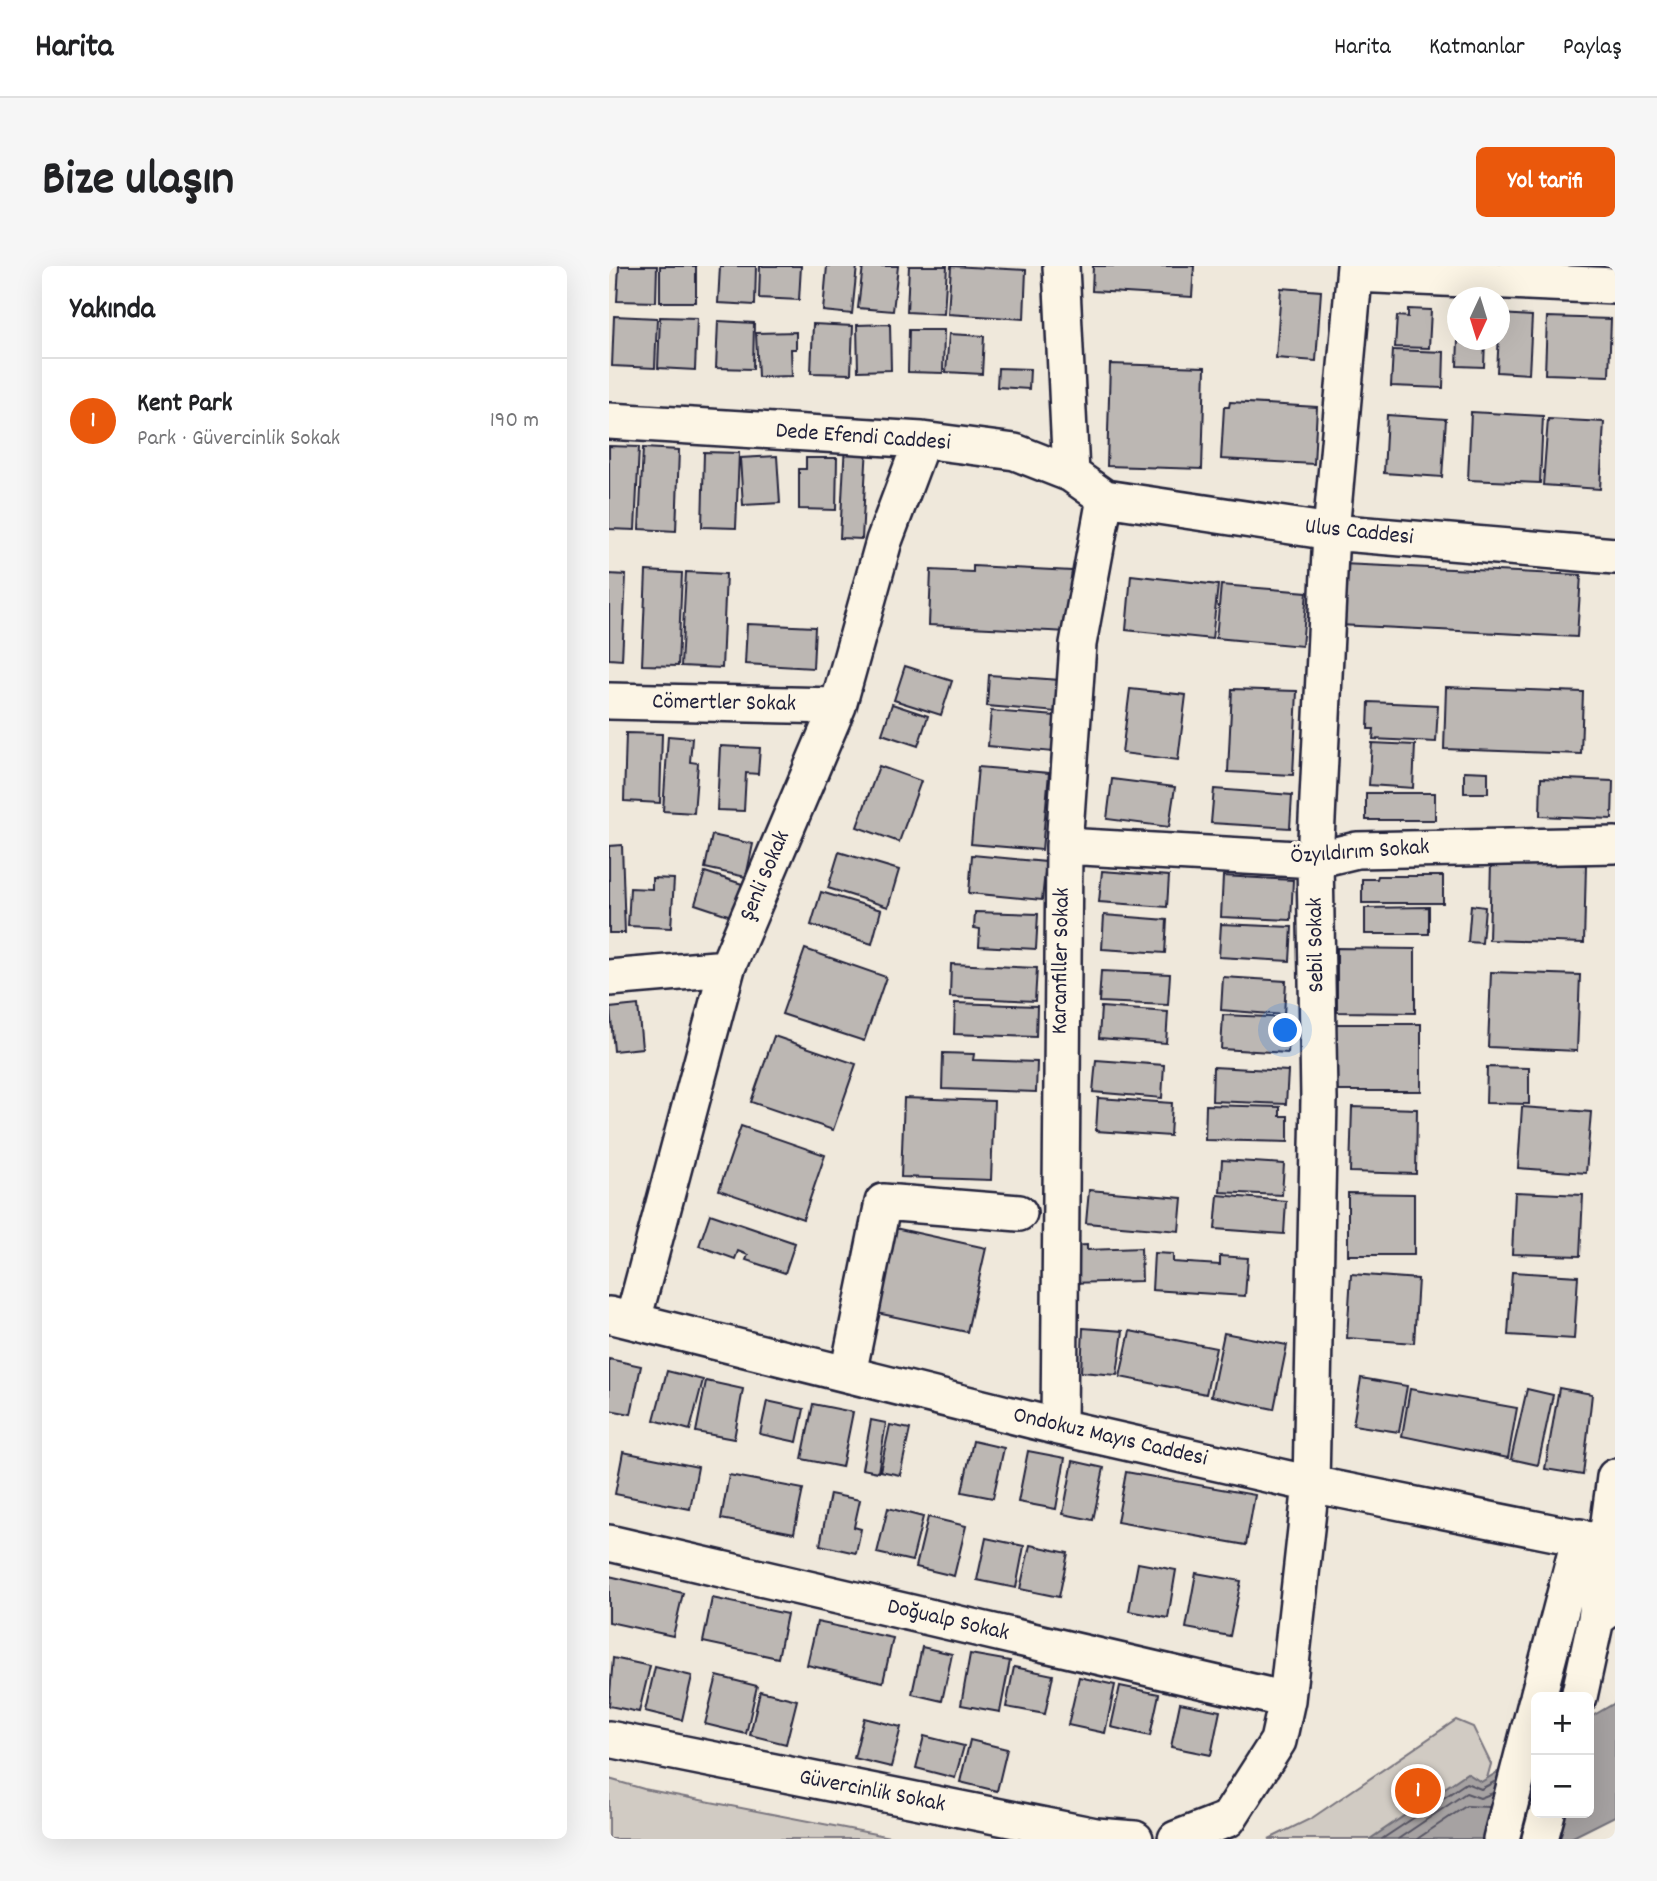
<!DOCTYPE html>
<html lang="tr">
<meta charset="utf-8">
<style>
:root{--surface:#fff;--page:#f6f6f6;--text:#202124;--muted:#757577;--line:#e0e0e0;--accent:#ea580c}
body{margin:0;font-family:Dekko,sans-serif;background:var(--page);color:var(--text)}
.controls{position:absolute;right:21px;bottom:21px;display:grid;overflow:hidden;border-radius:10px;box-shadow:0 7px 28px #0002}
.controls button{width:63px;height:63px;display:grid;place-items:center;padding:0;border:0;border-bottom:2px solid var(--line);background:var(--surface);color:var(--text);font:35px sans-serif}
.compass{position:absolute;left:838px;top:21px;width:63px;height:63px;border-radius:50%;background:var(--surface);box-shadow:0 7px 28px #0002;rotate:184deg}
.you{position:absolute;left:677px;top:765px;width:24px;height:24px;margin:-18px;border:5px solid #fff;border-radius:50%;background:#1a73e8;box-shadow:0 0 0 10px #1a73e833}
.badge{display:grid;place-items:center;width:46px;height:46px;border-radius:50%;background:var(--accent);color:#fff;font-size:23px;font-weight:700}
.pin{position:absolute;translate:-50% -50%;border:4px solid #fff;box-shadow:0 2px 7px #0006}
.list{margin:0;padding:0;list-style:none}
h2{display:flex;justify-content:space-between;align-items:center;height:91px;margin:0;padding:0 28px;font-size:30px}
h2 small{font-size:23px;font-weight:400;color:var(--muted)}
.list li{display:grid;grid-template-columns:46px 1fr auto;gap:21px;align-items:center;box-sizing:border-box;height:126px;padding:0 28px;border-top:2px solid var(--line)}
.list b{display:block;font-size:26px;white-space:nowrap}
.list p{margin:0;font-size:23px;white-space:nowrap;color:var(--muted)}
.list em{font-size:23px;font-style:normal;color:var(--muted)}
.map{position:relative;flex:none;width:1006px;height:1573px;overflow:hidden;border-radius:10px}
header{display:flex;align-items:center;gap:42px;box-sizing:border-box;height:98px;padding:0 35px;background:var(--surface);border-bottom:2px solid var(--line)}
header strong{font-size:33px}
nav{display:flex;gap:38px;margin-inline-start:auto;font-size:24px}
.intro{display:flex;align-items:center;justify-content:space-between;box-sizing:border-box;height:168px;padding:0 42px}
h1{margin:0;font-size:49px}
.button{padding:18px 32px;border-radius:10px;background:var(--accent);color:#fff;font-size:24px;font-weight:700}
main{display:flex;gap:42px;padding:0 42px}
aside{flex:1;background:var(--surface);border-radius:10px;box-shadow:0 7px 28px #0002}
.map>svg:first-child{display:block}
.green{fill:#d1cbc3;stroke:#7a767f;stroke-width:2}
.water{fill:#a6a2a2;stroke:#716f79;stroke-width:2}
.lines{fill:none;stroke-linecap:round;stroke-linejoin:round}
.shore{stroke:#575564;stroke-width:2}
.building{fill:#bcb7b3;stroke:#22223b;stroke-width:2}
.minor-casing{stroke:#22223b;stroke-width:40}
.minor{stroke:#fcf5e5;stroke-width:35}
.labels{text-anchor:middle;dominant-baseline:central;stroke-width:7;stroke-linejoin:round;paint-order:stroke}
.street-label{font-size:23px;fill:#22223b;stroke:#fcf5e5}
</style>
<header>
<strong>Harita</strong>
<nav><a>Harita</a><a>Katmanlar</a><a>Paylaş</a></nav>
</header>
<div class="intro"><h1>Bize ulaşın</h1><a class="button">Yol tarifi</a></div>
<main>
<aside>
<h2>Yakında<small></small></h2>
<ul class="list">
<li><span class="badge">1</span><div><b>Kent Park</b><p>Park · Güvercinlik Sokak</p></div><em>190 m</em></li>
</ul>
</aside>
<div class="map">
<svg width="1006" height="1573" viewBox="0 0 1006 1573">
<rect width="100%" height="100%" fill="#efe8db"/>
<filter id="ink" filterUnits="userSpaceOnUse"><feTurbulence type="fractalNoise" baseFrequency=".0143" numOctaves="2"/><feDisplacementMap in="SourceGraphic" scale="14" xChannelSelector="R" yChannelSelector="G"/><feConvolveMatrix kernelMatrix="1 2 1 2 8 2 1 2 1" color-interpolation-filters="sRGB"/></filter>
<g filter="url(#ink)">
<path class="green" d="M847 1454 864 1461 882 1498 861 1573H660L703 1552Z
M0 1513 35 1523 292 1573H0Z"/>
<path class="water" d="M1006 1437V1550L960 1573H761L858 1507 872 1516 927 1483V1547H980V1452Z"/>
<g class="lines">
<path class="shore" d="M773 1573 857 1517 872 1523 887 1515
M789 1573 857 1527 871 1532 884 1527
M808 1573 857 1540 880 1541"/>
</g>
<path class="building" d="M10 0H48L47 36 8 35Z
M51 0H87V36H51Z
M111 0H147L146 39 109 37Z
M151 0H192L190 34 150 32Z
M218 0H248L243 48 214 45Z
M254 0H289L284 45 249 42Z
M300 0H338L335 48 298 46Z
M342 0 417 4 415 53 339 48Z
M484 0H585L583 31 483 25Z
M672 22 712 25 707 95 667 92Z
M799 43 822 44 820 82 786 81 788 50 799 51Z
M891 48 923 50 920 108 888 106Z
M5 50 48 52 46 102 3 100Z
M51 51 88 52 86 104 49 102Z
M938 51 1002 53 1000 110 936 108Z
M109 55 145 57 144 103 107 102Z
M204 58 244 60 242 108 202 107Z
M281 58 282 104 249 105 248 59Z
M300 64H335L334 107 299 106Z
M187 66V83H182L183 110 149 111 147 67Z
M340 68 375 70 373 108 337 106Z
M849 74H876L875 101 848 100Z
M784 84 835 86 834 122 782 120Z
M501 98 596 101 593 203 498 200Z
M389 102 421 103 420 123 388 121Z
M621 136 708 141 705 198 612 193 615 141H620Z
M862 146 934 150 931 217 859 214Z
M778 149 837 153 833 211 775 207Z
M939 153 995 156 991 223 934 219Z
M236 177 258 179 253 273 231 272Z
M0 180 30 181 26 264 0 263Z
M34 182 70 184 67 265 30 263Z
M95 186 130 187 127 262 93 261Z
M168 190 171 237 134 239 131 192Z
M197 192H228L227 244 190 243V203H197Z
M733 298 972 309 968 371 730 359Z
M364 300 463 305 460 366 320 359 322 304 364 306Z
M37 305 73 307 69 400 33 399Z
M77 306 117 308 113 402 72 400Z
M0 308 17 309 13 394 0 393Z
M522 309 609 319 603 373 517 364Z
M612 319 698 326 693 380 607 372Z
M138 358 206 361 204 402 136 398Z
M296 400 343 415 332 449 285 434Z
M380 409 451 414 448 446 378 440Z
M837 421 974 426 972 488 835 483Z
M521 423 577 429 569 494 513 487Z
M623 423 688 425 684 509 619 506Z
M760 436 829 439 827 476 764 473 765 463H759Z
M283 438 319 450 309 480 273 468Z
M382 445 447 450 444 486 379 480Z
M17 467 53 468 51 537 15 535Z
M59 470 83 472 81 496 89 497 85 547 54 545Z
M763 477 806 479 804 522 760 519Z
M111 480 151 482 149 508 137 507 135 545 108 544Z
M270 500 312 515 290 576 248 561Z
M369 501 440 507 433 584 362 578Z
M855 505 879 506V527H855Z
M932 512 1004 515 1003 553 931 550Z
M503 513 566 521 560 561 498 553Z
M605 523 683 529 681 562 602 557Z
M757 527H826V554H757Z
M103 569 144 578 137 611 96 602Z
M13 579 16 667H0V580Z
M230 586 290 604 279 641 219 622Z
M363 589 437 596 433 634 360 627Z
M882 596 977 599 975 677 880 674Z
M493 605 560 610 558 641 490 636Z
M96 606 133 618 122 650 86 638Z
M614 610 684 614 682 654 612 651Z
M769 610H834V637H753V613H768Z
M43 612 65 613 62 662 19 660 21 622 43 623Z
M212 626 272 644 263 678 202 659Z
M862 639 876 641 873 677 859 676Z
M820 641V668H756V642Z
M366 646 429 648 427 683 370 680 371 663 365 662Z
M495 649 558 654 556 687 493 683Z
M612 658 683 661 681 695 610 691Z
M728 682 806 683V747L728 746Z
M196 683 277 711 255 775 173 748Z
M342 698 428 702 426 735 341 731Z
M492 705 561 708 559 739 490 736Z
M882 706 971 709 968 785 879 781Z
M614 711 677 715 675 749 612 744Z
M346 737 428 740 427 771 345 768Z
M29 739 33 782 5 785 1 742Z
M492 741 559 746 557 777 490 772Z
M614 749 681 752 679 787 612 783Z
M725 758H812V825H725Z
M165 770 247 798 224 864 142 836Z
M334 787 365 788 364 794 428 796 427 826 333 823Z
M487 794 555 799 553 832 484 826Z
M604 801 679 805 677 838 603 835Z
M878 801 920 802V838L877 837Z
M295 832 385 835 382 914 292 911Z
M489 832 563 837 561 870 487 865Z
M597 839 671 841V850H679V876L596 874Z
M743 841 808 843 807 908 741 906Z
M913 841 982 846 977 907 909 902Z
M132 860 216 889 194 953 110 924Z
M613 894 675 898 673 929 611 926Z
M480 924 573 932 570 965 477 957Z
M906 926 974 929 971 990 903 988Z
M739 927 805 928V989H739Z
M609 929 677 935 675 968 606 963Z
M101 948 186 977 176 1007 137 994 139 989 129 985 126 993 90 980Z
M281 961 377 982 358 1066 263 1046Z
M478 979V984L532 982 533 1015 459 1017 458 980Z
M545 987 564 988V996L611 999V990L639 992 636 1030 543 1024Z
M903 1006 969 1010 965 1073 899 1069Z
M742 1008 809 1013 805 1077 738 1072Z
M474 1062 514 1065 508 1109 472 1106Z
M521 1065 607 1082 597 1128 511 1111Z
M615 1067 678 1079 665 1143 602 1130Z
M0 1093 32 1100 22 1148 0 1144Z
M58 1105 94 1114 81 1164 45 1154Z
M752 1112 798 1120 790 1166 744 1159Z
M97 1115 134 1123 125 1173 87 1166Z
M950 1122 983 1128 974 1209 936 1203Z
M801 1123 908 1142 899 1192 793 1170Z
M918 1123 944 1129 929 1199 902 1193Z
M158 1135 195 1143 188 1176 151 1168Z
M204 1138 244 1146 233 1201 193 1193Z
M262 1154 277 1157 269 1206 253 1203Z
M281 1159 301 1163 291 1209 271 1205Z
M364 1175 395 1182 384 1232 353 1226Z
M419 1185 456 1192 447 1243 409 1236Z
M14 1186 89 1201 81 1243 6 1228Z
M464 1195 495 1202 484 1254 454 1248Z
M517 1206 646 1229 637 1279 508 1256Z
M120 1209 194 1223 185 1267 112 1253Z
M221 1228 251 1234 245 1261 252 1263 247 1287 211 1279Z
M279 1242 314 1251 303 1295 268 1287Z
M319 1251 357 1260 345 1310 307 1301Z
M377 1272 415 1280 407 1322 368 1314Z
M421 1279 459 1287 450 1331 411 1323Z
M529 1297 567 1304 559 1352 520 1345Z
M587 1307 632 1315 621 1370 577 1362Z
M0 1310 74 1327 64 1370 0 1356Z
M103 1332 178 1348 169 1392 94 1376Z
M208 1356 284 1372 274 1416 198 1399Z
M313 1381 343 1388 333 1435 303 1428Z
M361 1388 401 1395 391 1446 352 1439Z
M4 1392 41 1400 30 1446 0 1440Z
M46 1401 83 1410 73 1454 36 1445Z
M405 1401 444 1409 436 1448 397 1441Z
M108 1410 148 1420 137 1468 96 1458Z
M470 1411 506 1419 496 1467 459 1459Z
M511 1420 550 1428 541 1470 502 1461Z
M151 1425 188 1434 177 1478 141 1469Z
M571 1437 611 1445 602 1489 562 1481Z
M255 1452 292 1461 282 1501 245 1492Z
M315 1470 355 1480 346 1512 307 1502Z
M361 1474 398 1483 388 1525 351 1516Z"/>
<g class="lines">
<g class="minor-casing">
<path id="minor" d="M452 0 462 208
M746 8 1006 20
M0 155 313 174 406 186 462 208 496 232 722 266 1006 290
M0 435 229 440
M455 580 706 594 748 584 1006 579
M0 712 118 702
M0 1049 450 1161 702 1218 1006 1279
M24 1054 118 702 229 440 275 275 313 174
M239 1108 274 936 410 947
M450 1161 455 580 469 378 496 232
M0 1277 678 1434
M987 1353 1006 1211
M929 1431 971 1271
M970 1431 987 1353 1004 1340
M0 1473 487 1570 526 1573
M567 1573 619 1553 669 1475 678 1434 702 1218 710 833 706 594 722 266 746 0
M892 1573 927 1437
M931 1573 938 1547"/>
</g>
<use href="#minor" class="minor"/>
</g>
</g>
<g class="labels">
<g class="street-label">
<text transform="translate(254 172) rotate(4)">Dede Efendi Caddesi</text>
<text transform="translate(750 267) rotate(6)">Ulus Caddesi</text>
<text transform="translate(115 438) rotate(1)">Cömertler Sokak</text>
<text transform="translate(751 587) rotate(-4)">Özyıldırım Sokak</text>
<text transform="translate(157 610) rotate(-67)">Şenli Sokak</text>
<text transform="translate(708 679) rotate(-91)">Sebil Sokak</text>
<text transform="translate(453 695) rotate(-89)">Karanfiller Sokak</text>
<text transform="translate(501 1172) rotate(13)">Ondokuz Mayıs Caddesi</text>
<text transform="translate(339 1355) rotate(13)">Doğualp Sokak</text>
<text transform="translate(263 1526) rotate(11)">Güvercinlik Sokak</text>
</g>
</g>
</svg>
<div class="controls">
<button>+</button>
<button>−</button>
</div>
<svg class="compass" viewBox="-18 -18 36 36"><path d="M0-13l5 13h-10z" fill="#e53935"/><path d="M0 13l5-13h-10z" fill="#757577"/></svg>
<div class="you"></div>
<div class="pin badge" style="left:809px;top:1525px">1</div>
</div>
</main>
